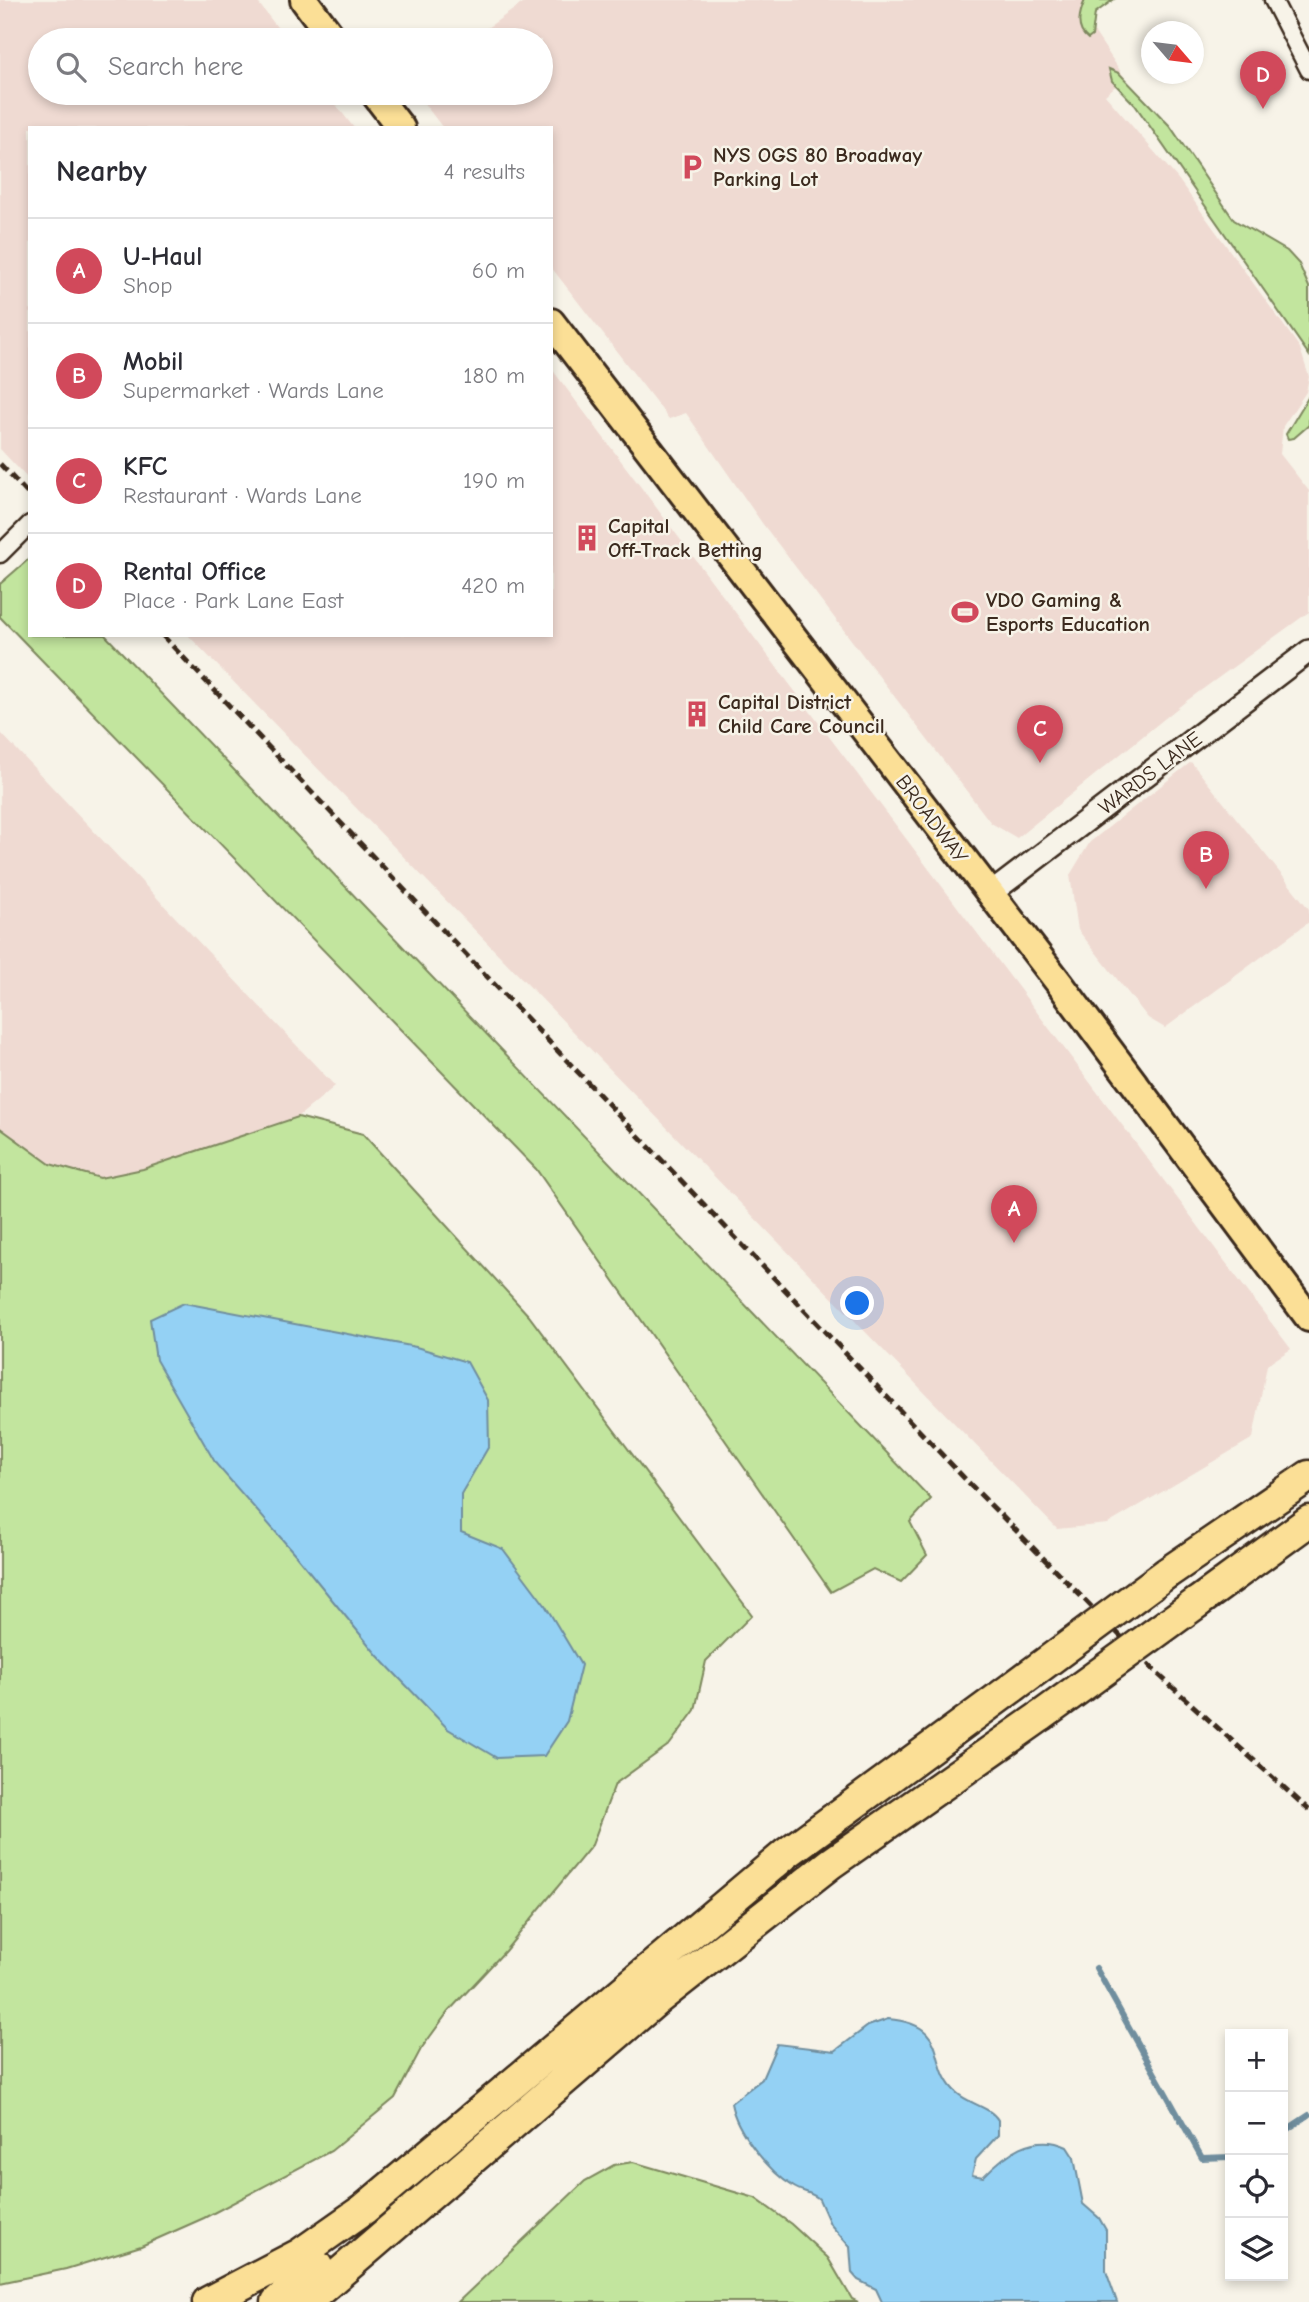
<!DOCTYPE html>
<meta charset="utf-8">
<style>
:root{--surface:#fff;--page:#f7f7f7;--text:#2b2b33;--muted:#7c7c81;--line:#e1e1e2;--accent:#d1495b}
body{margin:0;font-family:"Comic Neue",sans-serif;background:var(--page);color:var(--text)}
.controls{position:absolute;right:21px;bottom:21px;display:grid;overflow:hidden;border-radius:0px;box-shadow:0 4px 10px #0003}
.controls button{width:63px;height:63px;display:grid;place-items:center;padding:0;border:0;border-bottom:2px solid var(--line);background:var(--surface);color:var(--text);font:35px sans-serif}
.compass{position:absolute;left:1141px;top:21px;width:63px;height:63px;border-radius:50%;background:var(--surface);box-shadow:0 4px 10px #0003;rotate:118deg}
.you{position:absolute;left:858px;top:1304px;width:24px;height:24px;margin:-18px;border:5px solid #fff;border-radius:50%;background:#1a73e8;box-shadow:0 0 0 10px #1a73e833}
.badge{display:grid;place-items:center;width:46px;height:46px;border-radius:50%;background:var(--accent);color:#fff;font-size:23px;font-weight:700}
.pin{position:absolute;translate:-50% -58px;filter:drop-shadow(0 2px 4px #0008)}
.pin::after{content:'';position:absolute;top:37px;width:24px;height:21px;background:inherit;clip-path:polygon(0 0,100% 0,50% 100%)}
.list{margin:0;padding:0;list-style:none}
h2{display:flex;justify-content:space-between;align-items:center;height:91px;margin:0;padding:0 28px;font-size:30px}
h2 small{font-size:23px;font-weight:400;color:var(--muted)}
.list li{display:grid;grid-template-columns:46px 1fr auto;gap:21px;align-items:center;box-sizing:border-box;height:105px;padding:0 28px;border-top:2px solid var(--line)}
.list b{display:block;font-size:26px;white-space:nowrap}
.list p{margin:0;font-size:23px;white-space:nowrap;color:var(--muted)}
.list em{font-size:23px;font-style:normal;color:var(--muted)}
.icon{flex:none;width:38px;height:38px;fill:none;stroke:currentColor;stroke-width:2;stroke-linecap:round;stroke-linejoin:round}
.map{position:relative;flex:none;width:1309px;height:2302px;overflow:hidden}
.search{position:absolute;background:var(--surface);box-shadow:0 4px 10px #0003;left:28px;top:28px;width:525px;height:77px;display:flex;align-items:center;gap:18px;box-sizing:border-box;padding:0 24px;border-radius:38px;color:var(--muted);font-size:26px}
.panel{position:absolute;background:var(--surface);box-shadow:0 4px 10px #0003;left:28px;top:126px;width:525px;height:511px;border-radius:0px}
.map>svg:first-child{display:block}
.built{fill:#efdad2}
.green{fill:#c2e59e;stroke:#7e885e;stroke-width:2}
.water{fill:#94d1f4;stroke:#708e9e;stroke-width:2}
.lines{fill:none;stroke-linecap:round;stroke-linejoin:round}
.stream{stroke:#708e9e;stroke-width:6}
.minor-casing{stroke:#3b2a1e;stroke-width:21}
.tertiary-casing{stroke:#3b2a1e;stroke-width:26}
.primary-casing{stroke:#3b2a1e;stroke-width:32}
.motorway-casing{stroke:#3b2a1e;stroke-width:35}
.minor{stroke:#f7f3e8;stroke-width:16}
.tertiary{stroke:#f7f3e8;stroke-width:21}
.primary{stroke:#fbdf96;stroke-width:26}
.motorway{stroke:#fbdf96;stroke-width:30}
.rail{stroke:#3b2a1e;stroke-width:5;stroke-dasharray:10 5;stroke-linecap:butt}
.motorway-bridge-casing{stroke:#3b2a1e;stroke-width:35;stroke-linecap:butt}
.motorway-bridge{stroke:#fbdf96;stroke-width:30}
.labels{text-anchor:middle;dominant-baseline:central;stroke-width:5;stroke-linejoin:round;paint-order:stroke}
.poi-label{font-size:21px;font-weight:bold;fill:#3b2a1e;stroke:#f7f3e8;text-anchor:start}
.street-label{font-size:21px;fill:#3b2a1e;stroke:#f7f3e8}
</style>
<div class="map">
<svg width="1309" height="2302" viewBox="0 0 1309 2302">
<rect width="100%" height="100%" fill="#f7f3e8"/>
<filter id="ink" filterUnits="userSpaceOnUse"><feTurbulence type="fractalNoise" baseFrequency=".0143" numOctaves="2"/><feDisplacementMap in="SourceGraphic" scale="14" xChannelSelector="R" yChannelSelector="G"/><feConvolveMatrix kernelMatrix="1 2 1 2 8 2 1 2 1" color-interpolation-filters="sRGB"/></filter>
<g filter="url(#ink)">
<path class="built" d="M0 0H256L287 40H40V93H327L354 128H30V481L0 449Z
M527 0H1102L1083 15 1125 78 1105 95 1178 179 1300 348 1309 377 1306 392 1283 426 1280 454 1309 491V612L1185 702 1017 838 991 823 762 523 686 413 669 419 551 267V128H443L416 93H541V40H470Z
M551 368 1291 1349 1267 1365 1253 1438 1108 1524 1057 1529 188 635H551Z
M0 732 335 1086 298 1117 143 1169 100 1178 50 1164 6 1134 0 1128Z
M1191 762 1309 909V922L1165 1028 1148 1018 1078 930 1070 875 1090 842Z"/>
<path class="green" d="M1085 0H1113L1095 13 1092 36 1088 39C1075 29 1079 14 1085 0Z
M1109 69 1119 73 1170 126 1234 220 1287 251 1299 264 1309 287V355L1135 105 1112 81Z
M1309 396V425L1294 438 1288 439 1286 434Z
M30 558V635H105L931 1499 910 1522 927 1555 901 1582 873 1569 831 1592 536 1169 0 617V584Z
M298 1117 363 1134 529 1316 752 1615 706 1661 695 1710 670 1744 615 1784 592 1845 505 1951 448 2012 421 2049 395 2098 331 2151 204 2218 141 2246 66 2269 0 2283V1128L50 1164 100 1178 143 1169Z
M633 2162 755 2198 791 2224 828 2258 852 2299 858 2302H458L585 2181 614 2165Z"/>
<path class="water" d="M184 1303 416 1347 467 1362 488 1400 489 1446 461 1494V1532L503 1549 545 1605 581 1665 567 1721 544 1756 497 1758 448 1729 377 1655 295 1554 216 1464 156 1360 150 1319Z
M888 2019C954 2025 925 2065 957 2093 969 2104 989 2106 998 2120V2135L976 2159 972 2175 983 2177C1005 2154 1034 2131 1067 2147L1074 2158 1083 2204 1099 2218 1106 2230V2271L1117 2302H882L876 2289 858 2280 852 2273 850 2247 830 2224 819 2199C811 2192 802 2192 794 2187 769 2172 736 2131 731 2103L762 2079 777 2044 835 2051 868 2026Z"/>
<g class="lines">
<path class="stream" d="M1096 1968 1202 2158 1230 2157
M1283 2132 1309 2115"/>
<g class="minor-casing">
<path id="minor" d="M1273 0 1309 70
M0 554 30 524"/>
</g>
<g class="tertiary-casing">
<path id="tertiary" d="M990 894 1309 651"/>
</g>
<g class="primary-casing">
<path id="primary" d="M304 0 334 40
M374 93 401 128
M551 322 1060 984 1309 1318"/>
</g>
<g class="motorway-casing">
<path id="motorway" d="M1167 1573 1309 1476
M1198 1602 1309 1521
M208 2302 300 2254 364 2209 787 1853 1013 1687
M277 2302 317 2266
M306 2302 658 1999 830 1864 1041 1716"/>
</g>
<use href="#minor" class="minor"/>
<use href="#tertiary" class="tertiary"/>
<use href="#primary" class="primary"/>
<use href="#motorway" class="motorway"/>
<path class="rail" d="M0 464 30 496
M162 635 968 1482 1159 1675 1309 1810"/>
<g class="motorway-bridge-casing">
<path id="motorway-bridge" d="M1013 1687 1167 1573
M1041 1716 1198 1602"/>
</g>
<use href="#motorway-bridge" class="motorway-bridge"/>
</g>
</g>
<defs>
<g id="parking-bare" transform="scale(2.1)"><path d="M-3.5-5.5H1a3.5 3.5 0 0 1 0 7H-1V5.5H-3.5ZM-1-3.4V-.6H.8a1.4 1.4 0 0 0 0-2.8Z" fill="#d1495b" stroke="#f7f3e8" stroke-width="2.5" paint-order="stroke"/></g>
<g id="building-bare" transform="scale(2.1)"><path d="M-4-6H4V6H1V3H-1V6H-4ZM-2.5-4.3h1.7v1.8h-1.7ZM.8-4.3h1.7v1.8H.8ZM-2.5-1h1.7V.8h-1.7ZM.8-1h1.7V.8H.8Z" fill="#d1495b" stroke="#f7f3e8" stroke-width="2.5" paint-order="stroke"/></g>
<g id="stadium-bare" transform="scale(2.1)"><path d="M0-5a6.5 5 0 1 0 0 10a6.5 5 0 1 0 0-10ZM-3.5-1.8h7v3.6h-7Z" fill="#d1495b" stroke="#f7f3e8" stroke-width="2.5" paint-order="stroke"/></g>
</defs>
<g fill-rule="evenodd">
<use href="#parking-bare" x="692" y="167"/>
<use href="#building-bare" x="587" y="538"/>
<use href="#stadium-bare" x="965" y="612"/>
<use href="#building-bare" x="697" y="714"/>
</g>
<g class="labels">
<g class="poi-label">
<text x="713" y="155">NYS OGS 80 Broadway<tspan x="713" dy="24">Parking Lot</tspan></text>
<text x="608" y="526">Capital<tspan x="608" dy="24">Off-Track Betting</tspan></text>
<text x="986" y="600">VDO Gaming &amp;<tspan x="986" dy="24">Esports Education</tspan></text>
<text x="718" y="702">Capital District<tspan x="718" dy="24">Child Care Council</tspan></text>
</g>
<g class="street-label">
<text transform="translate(1150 773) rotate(-37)">WARDS LANE</text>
<text transform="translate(932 819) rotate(53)">BROADWAY</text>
</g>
</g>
</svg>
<div class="controls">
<button>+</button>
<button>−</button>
<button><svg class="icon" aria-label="locate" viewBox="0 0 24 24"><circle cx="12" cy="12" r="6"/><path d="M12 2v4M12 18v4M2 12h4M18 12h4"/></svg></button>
<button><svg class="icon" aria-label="layers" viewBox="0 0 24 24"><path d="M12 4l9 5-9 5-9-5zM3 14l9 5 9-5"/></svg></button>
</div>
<svg class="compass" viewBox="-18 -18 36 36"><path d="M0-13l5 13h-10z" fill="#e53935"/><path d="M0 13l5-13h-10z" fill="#7c7c81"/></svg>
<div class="you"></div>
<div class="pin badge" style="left:1014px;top:1243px">A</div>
<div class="pin badge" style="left:1206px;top:889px">B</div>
<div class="pin badge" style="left:1040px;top:763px">C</div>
<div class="pin badge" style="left:1263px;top:109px">D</div>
<div class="search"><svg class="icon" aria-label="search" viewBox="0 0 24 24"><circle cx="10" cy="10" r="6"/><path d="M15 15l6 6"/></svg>Search here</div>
<section class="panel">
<h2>Nearby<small>4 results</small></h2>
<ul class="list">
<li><span class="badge">A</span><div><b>U-Haul</b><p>Shop</p></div><em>60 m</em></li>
<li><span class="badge">B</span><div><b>Mobil</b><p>Supermarket · Wards Lane</p></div><em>180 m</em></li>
<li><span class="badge">C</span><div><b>KFC</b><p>Restaurant · Wards Lane</p></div><em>190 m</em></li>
<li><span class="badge">D</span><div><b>Rental Office</b><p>Place · Park Lane East</p></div><em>420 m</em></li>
</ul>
</section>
</div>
